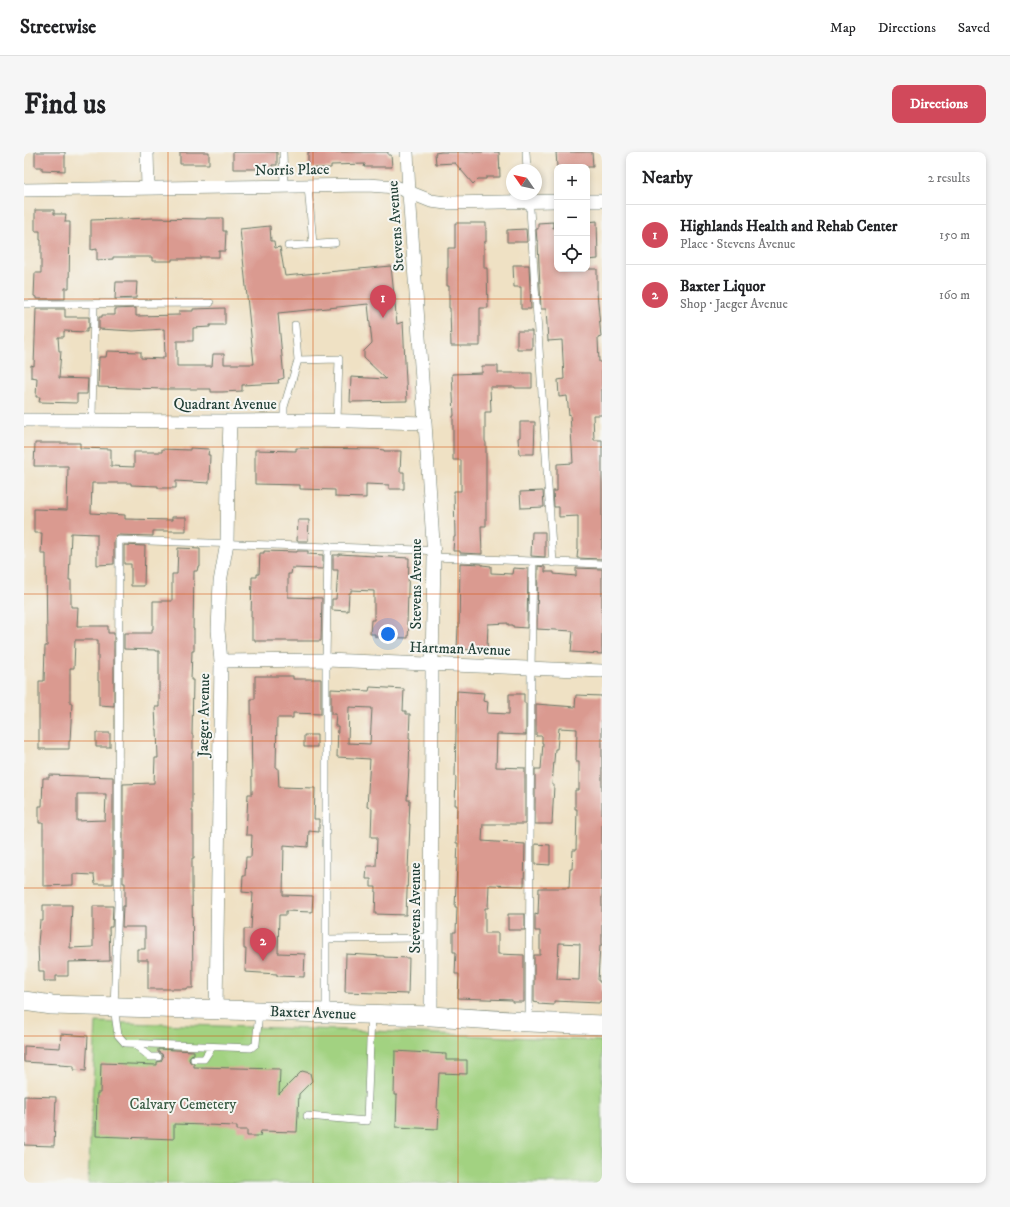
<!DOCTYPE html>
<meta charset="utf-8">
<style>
:root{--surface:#fff;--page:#f6f6f6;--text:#202124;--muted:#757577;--line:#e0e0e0;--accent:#d1495b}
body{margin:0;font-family:"IM FELL DW Pica",serif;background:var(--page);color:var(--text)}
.controls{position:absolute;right:12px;top:12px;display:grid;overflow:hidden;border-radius:8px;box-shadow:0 2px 6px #0003}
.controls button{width:36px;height:36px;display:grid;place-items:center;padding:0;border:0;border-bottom:1px solid var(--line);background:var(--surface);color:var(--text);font:20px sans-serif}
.compass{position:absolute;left:482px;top:12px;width:36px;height:36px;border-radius:50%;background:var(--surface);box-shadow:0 2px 6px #0003;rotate:304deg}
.you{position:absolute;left:364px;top:482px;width:14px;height:14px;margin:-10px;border:3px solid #fff;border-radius:50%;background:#1a73e8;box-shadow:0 0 0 6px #1a73e833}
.badge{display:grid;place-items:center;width:26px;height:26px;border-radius:50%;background:var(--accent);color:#fff;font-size:13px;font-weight:700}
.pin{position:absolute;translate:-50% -33px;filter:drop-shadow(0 1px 2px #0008)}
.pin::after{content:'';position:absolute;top:21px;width:14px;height:12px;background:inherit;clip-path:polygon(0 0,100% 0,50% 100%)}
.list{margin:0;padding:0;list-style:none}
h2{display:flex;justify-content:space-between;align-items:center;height:52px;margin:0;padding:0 16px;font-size:17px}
h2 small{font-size:13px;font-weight:400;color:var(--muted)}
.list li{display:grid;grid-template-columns:26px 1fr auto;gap:12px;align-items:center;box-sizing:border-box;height:60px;padding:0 16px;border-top:1px solid var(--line)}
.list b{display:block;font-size:15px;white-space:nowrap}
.list p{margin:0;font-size:13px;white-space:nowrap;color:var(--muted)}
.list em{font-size:13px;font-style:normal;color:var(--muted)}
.icon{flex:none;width:22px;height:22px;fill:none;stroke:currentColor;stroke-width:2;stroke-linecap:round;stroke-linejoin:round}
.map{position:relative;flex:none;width:578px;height:1031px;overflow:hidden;border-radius:8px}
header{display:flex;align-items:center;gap:24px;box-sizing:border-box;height:56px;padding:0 20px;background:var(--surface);border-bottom:1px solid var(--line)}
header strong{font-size:19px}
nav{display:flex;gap:22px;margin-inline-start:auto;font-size:14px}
.intro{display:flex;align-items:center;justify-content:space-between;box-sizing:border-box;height:96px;padding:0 24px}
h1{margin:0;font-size:28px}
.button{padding:10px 18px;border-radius:8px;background:var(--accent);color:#fff;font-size:14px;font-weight:700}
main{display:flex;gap:24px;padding:0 24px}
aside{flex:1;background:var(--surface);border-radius:8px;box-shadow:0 2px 6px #0003}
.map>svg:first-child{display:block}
.green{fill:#a2d281;stroke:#60885a}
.building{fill:#da9a90;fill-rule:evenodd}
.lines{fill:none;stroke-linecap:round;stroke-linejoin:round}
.lane-casing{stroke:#687666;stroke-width:8}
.street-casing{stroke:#687666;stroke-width:14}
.secondary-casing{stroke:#687666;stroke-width:20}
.lane{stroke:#fff;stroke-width:7}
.street{stroke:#fff;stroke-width:13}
.secondary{stroke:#fff;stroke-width:19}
.grid{fill:none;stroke:#d45610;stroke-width:1;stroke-opacity:0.55}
.labels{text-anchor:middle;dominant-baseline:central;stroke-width:4;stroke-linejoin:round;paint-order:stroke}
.street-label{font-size:15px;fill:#1f3d34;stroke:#f6f6f2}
.park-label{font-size:15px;fill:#395b43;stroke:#f6f6f2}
</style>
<header>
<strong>Streetwise</strong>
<nav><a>Map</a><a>Directions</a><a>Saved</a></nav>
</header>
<div class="intro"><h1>Find us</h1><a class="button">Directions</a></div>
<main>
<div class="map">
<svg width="578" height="1031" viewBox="0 0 578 1031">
<rect width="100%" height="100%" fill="#f6f6f2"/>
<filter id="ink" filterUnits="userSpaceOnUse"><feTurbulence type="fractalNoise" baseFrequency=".025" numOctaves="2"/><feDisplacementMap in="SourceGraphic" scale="8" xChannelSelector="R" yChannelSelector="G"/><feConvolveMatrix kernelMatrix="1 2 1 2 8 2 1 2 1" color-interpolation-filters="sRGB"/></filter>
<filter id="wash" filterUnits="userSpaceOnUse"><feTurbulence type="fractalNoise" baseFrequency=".012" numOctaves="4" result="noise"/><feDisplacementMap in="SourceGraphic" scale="16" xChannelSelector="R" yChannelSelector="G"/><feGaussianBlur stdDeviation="0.9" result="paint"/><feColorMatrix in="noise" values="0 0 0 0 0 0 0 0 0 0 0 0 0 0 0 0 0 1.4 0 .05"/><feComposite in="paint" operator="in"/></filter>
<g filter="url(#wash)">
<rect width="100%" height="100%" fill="#efe1c4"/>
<path class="green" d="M72 870 349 879 578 889V1031H64Z"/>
<g id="blocks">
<path class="building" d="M11 0H41V19L18 18V15H11Z
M156 0H185V12H156Z
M209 0H253V13H248V17H209Z
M284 0H364V3H367L368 15H340L341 12 307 13V16H284Z
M417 0H475L476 25H462V27H454L449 32 431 11 412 12 411 1Z
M532 0H568L569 15H533Z
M11 58H30V62H42L41 70H46L45 136H41V147H12V145L10 144 11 121H17V88H16V79H11Z
M128 66 182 67V66H199V79H202L201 99H195V105H176V107H148V109H128V105H89V107L73 108V97L67 98V68Z
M573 69 574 107 563 108V70Z
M529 70V76L533 75V117H573V140L577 185 574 186 575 210H578V263H569L570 288H578V407L553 406 554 396V364L535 365V355H530L529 339H533V312L549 311 546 262 545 263 543 244 535 245 534 228 540 227 538 188 524 189 522 157H517L515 112 514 89H513L512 77H514V71Z
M431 71H462V90H460V116H463L464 156H456V194H427L426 156H425V134H423V116H424V96H431Z
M246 74 247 89H250L251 96 256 95 261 124 367 114 373 172 379 170 383 249 326 250 327 225 362 227 340 206V199L348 191 344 152 254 161 260 226 254 228 255 231 218 233V239L198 240H187V237H139L74 235 75 205H82L83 199 117 200V206L139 207V205H141L140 177 109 179 75 177V165H78V163H91V157L112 156V164L155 163V159H169V157L201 156V173H186V175L169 176V189H153V214H188L189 202H200V212H230L216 77Z
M502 77 503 90H483V78Z
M489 113H505L507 157H497V135H490Z
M92 130H113L112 146 91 147Z
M12 157H41V165H65V176H63V180L40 179V185H34L35 199H37L35 226 64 227 63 242H53V251L15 250 16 245H12L13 226 7 225V213L10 214Z
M493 179H508V197H493Z
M458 214H474V221H508V236H491V235H466L467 260H461V289L462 291V374H457L458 402 436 401V399H429L430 385H431L430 339H437V308H429V264H430L428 222 458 221Z
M496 270H511L510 302H495L494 286 496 285Z
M11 291H56V296L87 297V314L110 315V300H138V297L166 298V296L185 297 184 303H186L185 331 152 329V336H134V334L107 333V331H68L67 361 101 363V367L148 368V365H162V379H129V384L93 383 90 388V412L73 413V382L47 381 45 428H47V455H54L53 474H84V481H90V554L75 553V529H74V488H51L50 516H46V551H48L46 589H45V597H15V529H20L21 494H23L22 407V402H17L18 381H10V357L43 358 44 314H10Z
M272 296 352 297 360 298V299H377L376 320H380V337H365V333L342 332V346L311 345V338L276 337V333L231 332V298L272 299Z
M519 339 520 355 497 356 496 340Z
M274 368H285L284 389H273Z
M508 380H521V405L507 404Z
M100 393 121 394 120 434H107V412H100Z
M154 396 176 397V415H174L173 419H170L169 477H170V499H168L167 528H169L168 583H169V601H168V659H169V683H170V706H168V730L169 836H163V837H124V808H113V797H121V775H98L99 754H101V731H99V632L130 631 131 606H134L133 577H132L131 555H135V499H131V498L100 497V481H128V477H129V449H148V422H153Z
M240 399 273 400V399H284V402L299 403V417L268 416 267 422H264V445L298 446 297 489H231V487H228V465H227L228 425H233V422H235L236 401H240Z
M315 402 385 406 383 473H385L384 486 351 485V482H346L347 468H350V439L327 438V441H325L324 459 308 458V447H312L314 418H309V403H315Z
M436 411 458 412V413L467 414V421L488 422 489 416 504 417 503 476 489 475V473H484V471L464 472 463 498 433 497 434 475H435Z
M514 414 521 415V420H530V422L552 424V416L578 417V502L547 500 549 479 513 477Z
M231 524H269V527H297V562L269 561V566H253L252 616H254L255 635 291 636 290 667H295V680L285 679 284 695 260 693 259 743 289 744 288 760 262 759V763H255L254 801 281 802 280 825 253 824V822L221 820 222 797H220V777H227L229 741 218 740 219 724H221L222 705H227L228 683H222L224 642H228L227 547H231Z
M346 535 380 537 379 559H382V562H386L385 586H386L385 615 383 648H386L385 672H386L382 763 351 762 352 735H347V727H342L343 714H352L353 685H347L348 656 343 655 346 607 313 605 314 574H311L312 562H307V537L345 539ZM325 555 348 556 346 592 324 591Z
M433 539 460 541 459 549 464 550 463 561 485 562V542H500V551H502V583L473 582 472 615 501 616V672H459L458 689 501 692 500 734 465 733 464 756H461V781H474V802L500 803V850H488V848L434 846 435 822H431L432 800H429V780H432L433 755H431L434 691H432L433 653H431L432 625H431Z
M552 543 578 544V793H576L574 829H576V831H578V849H576L575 851 530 849V853L514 852V851L510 850V803H516V779H511V762L514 763 515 736H545L546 717H548L549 698H552L553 657H551V638H555V610H552L553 577 535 576 533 597H531L528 633H530L528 672H511V617H517L519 591H518V584H512V552L551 555ZM535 791 556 792 555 828 533 827Z
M72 581H86V595H72Z
M280 583H293V595H280Z
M25 623 89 625V732H71L70 723 49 722V733L19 734V671H15V654H18L19 626H25ZM53 642H82L81 668 53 669Z
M511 692 526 693V713L511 712Z
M19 753H48L46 796 69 795V754H89L88 775H85L86 809 44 810V824H32V829H20V819H15L14 791 16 769H19Z
M484 762H501V778H484Z
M322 802 360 804V805L385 806 384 842 321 840Z
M37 882 64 884 62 919 50 918V914L35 913V912L0 910V894L36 896Z
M134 897 170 899V902L167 903 165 907 166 910 170 912V915L256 917 255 942 278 919 286 921 288 929 275 942 273 980 237 979 236 984H223V978H213V974L150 972V987L72 984 73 941H76L77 911 133 913V910L137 909 139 905 138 902 134 900Z
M371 899 422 902V908H443V922L415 921 413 958H415L414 977 372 975 373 943H370Z
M0 944 32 945 30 994 0 993Z"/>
</g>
</g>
<g filter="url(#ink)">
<use href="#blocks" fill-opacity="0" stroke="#687666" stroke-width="1"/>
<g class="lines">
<g class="lane-casing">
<path id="lane" d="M259 0 260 34
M502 0 503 18
M284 34 289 92
M505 42 529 411
M264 94 311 91
M0 152 186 151
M274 208 315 207 313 268
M68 268 70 152
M260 268V255L274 208 271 173
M410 405 578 412
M302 787 394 786 407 784
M235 860 232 892 227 896 101 891 94 883 90 855 94 752 95 388 397 398 409 399
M302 860V508L304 394
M505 870 507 516 509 410
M110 892 126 905H134
M170 907H180L188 895
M283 964 343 969 347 863"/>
</g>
<g class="street-casing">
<path id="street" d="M123 0 124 36
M383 0 385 41 401 271 410 405 408 512 407 864
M0 38 344 33 372 35 407 49 422 51 533 49
M563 49H578
M0 268 206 269 291 268 401 271
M197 509 302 508 578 519
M192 858 197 509 194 478 196 430 203 391 204 329 206 269"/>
</g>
<g class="secondary-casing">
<path id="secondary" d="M0 849 28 853 407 864 505 870 578 873"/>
</g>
<use href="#lane" class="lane"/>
<use href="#street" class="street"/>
<use href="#secondary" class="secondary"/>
</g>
</g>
<path class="grid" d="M144 0V1031M289 0V1031M434 0V1031M0 147H578M0 295H578M0 442H578M0 589H578M0 736H578M0 884H578"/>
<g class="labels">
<g class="street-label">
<text transform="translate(268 18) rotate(-1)">Norris Place</text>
<text transform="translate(372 74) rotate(-94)">Stevens Avenue</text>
<text x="201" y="252">Quadrant Avenue</text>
<text transform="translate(392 432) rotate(-90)">Stevens Avenue</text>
<text transform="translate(436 497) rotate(2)">Hartman Avenue</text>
<text transform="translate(180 563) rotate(-89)">Jaeger Avenue</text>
<text transform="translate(391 756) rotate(-90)">Stevens Avenue</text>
<text transform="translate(289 861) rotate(2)">Baxter Avenue</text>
</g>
<g class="park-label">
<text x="159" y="952">Calvary Cemetery</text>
</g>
</g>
</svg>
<div class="controls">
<button>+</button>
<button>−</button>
<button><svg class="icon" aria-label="locate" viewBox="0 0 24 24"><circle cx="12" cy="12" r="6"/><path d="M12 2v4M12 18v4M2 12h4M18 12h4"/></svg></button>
</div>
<svg class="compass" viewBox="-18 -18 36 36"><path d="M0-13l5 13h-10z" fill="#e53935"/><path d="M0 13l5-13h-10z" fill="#757577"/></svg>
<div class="you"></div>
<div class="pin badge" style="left:359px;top:166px">1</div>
<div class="pin badge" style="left:239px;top:809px">2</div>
</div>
<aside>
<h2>Nearby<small>2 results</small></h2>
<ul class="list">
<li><span class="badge">1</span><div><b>Highlands Health and Rehab Center</b><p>Place · Stevens Avenue</p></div><em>150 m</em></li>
<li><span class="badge">2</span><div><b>Baxter Liquor</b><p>Shop · Jaeger Avenue</p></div><em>160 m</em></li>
</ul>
</aside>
</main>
